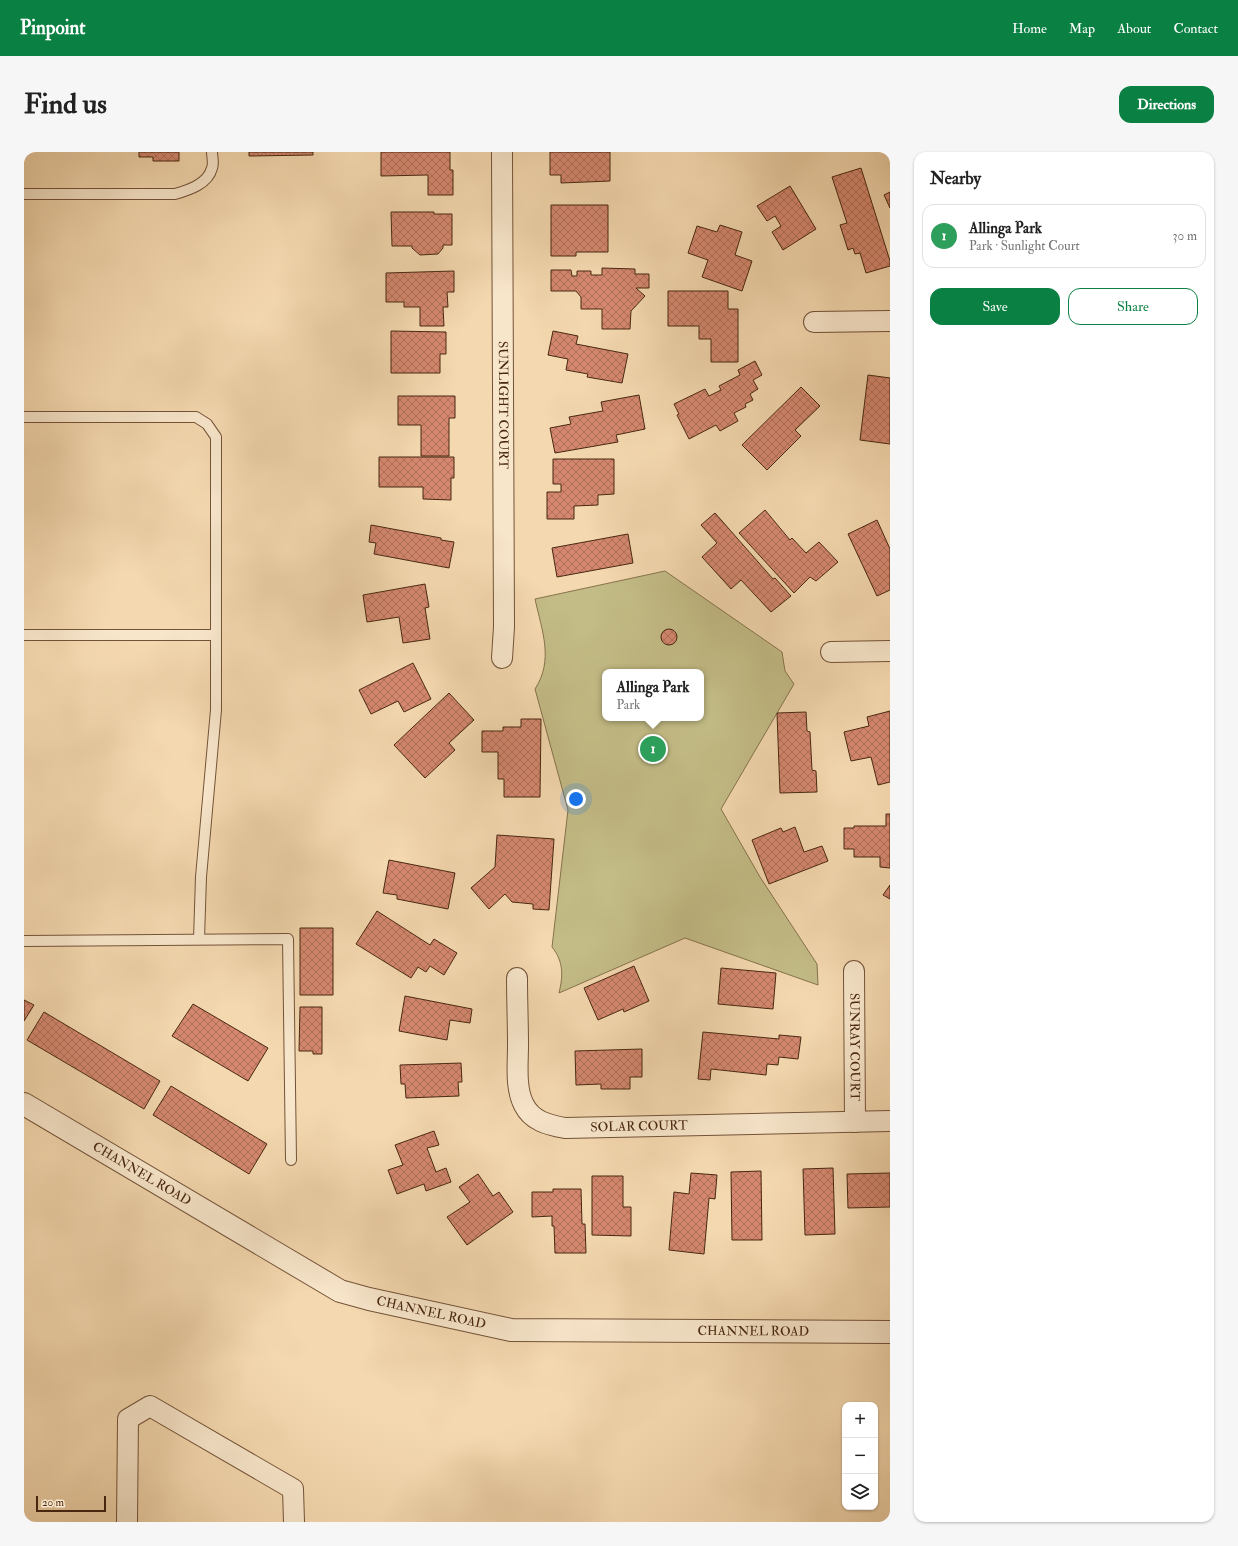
<!DOCTYPE html>
<meta charset="utf-8">
<style>
:root{--surface:#fff;--page:#f6f6f6;--text:#222;--muted:#767676;--line:#e0e0e0;--accent:#0b8043}
body{margin:0;font-family:"IM FELL Double Pica",serif;background:var(--page);color:var(--text)}
.controls{position:absolute;right:12px;bottom:12px;display:grid;overflow:hidden;border-radius:8px;box-shadow:0 1px 3px #0004}
.controls button{width:36px;height:36px;display:grid;place-items:center;padding:0;border:0;border-bottom:1px solid var(--line);background:var(--surface);color:var(--text);font:20px sans-serif}
.scale{position:absolute;left:12px;bottom:10px;width:70px;box-sizing:border-box;padding-left:4px;border:2px solid #482711;border-top:0;font-size:11px;line-height:14px;white-space:nowrap;color:#482711;-webkit-text-stroke:3px #f8e6cb;paint-order:stroke}
.you{position:absolute;left:552px;top:647px;width:14px;height:14px;margin:-10px;border:3px solid #fff;border-radius:50%;background:#1a73e8;box-shadow:0 0 0 6px #1a73e833}
.badge{display:grid;place-items:center;width:26px;height:26px;border-radius:50%;background:var(--accent);color:#fff;font-size:13px;font-weight:700}
.pin{position:absolute;translate:-50% -50%;border:2px solid #fff;box-shadow:0 1px 4px #0006}
.popup{position:absolute;left:578px;top:517px;width:102px;height:52px;box-sizing:border-box;display:grid;place-content:center;border-radius:8px;background:var(--surface);filter:drop-shadow(0 1px 3px #0005);font-size:13px;white-space:nowrap;color:var(--muted)}
.popup b{font-size:15px;color:var(--text)}
.popup::after{content:'';position:absolute;left:50%;top:100%;margin-left:-8px;border:8px solid transparent;border-top-color:var(--surface)}
.list{margin:0;padding:0;list-style:none}
h2{display:flex;justify-content:space-between;align-items:center;height:52px;margin:0;padding:0 16px;font-size:17px}
h2 small{font-size:13px;font-weight:400;color:var(--muted)}
.list li{display:grid;grid-template-columns:26px 1fr auto;gap:12px;align-items:center;box-sizing:border-box;height:64px;margin:0 8px 8px;padding:0 8px;border:1px solid var(--line);border-radius:12px}
.list b{display:block;font-size:15px;white-space:nowrap}
.list p{margin:0;font-size:13px;white-space:nowrap;color:var(--muted)}
.list em{font-size:13px;font-style:normal;color:var(--muted)}
.actions{display:flex;gap:8px;padding:12px 16px}
.actions a{flex:1;padding:9px 0;border:1px solid var(--accent);border-radius:12px;text-align:center;font-size:14px;color:var(--accent)}
.actions .main{background:var(--accent);color:#fff}
.icon{flex:none;width:22px;height:22px;fill:none;stroke:currentColor;stroke-width:2;stroke-linecap:round;stroke-linejoin:round}
.map{position:relative;flex:none;width:866px;height:1370px;overflow:hidden;border-radius:12px}
header{display:flex;align-items:center;gap:24px;box-sizing:border-box;height:56px;padding:0 20px;background:var(--accent);color:#fff}
header strong{font-size:19px}
nav{display:flex;gap:22px;margin-inline-start:auto;font-size:14px}
.intro{display:flex;align-items:center;justify-content:space-between;box-sizing:border-box;height:96px;padding:0 24px}
h1{margin:0;font-size:28px}
.button{padding:10px 18px;border-radius:12px;background:var(--accent);color:#fff;font-size:14px;font-weight:700}
main{display:flex;gap:24px;padding:0 24px}
aside{flex:1;background:var(--surface);border-radius:12px;box-shadow:0 1px 3px #0004}
.map>svg:first-child{display:block}
.green{fill:#c3bc86;stroke:#86724c;fill-rule:evenodd}
.building{fill:url(#building-cross-hatch);stroke:#482711}
.lines{fill:none;stroke-linecap:round;stroke-linejoin:round}
.service-casing{stroke:#735338;stroke-width:12}
.minor-casing{stroke:#735338;stroke-width:22}
.tertiary-casing{stroke:#735338;stroke-width:24}
.service{stroke:#f8e6cb;stroke-width:10}
.minor{stroke:#f8e6cb;stroke-width:20}
.tertiary{stroke:#f8e6cb;stroke-width:22}
.labels{text-anchor:middle;dominant-baseline:central;stroke-width:4;stroke-linejoin:round;paint-order:stroke}
.street-label{font-size:13px;fill:#482711;stroke:#f8e6cb}
</style>
<header>
<strong>Pinpoint</strong>
<nav><a>Home</a><a>Map</a><a>About</a><a>Contact</a></nav>
</header>
<div class="intro"><h1>Find us</h1><a class="button">Directions</a></div>
<main>
<div class="map">
<svg width="866" height="1370" viewBox="0 0 866 1370">
<defs>
<pattern id="building-cross-hatch" width="8" height="8" patternUnits="userSpaceOnUse"><rect width="8" height="8" fill="#d5886f"/><path d="M0 0l8 8M0 8l8-8" fill="none" stroke="#af6f5a"/></pattern>
</defs>
<rect width="100%" height="100%" fill="#f4d8af"/>
<filter id="stains"><feTurbulence type="fractalNoise" baseFrequency=".005" numOctaves="4"/><feColorMatrix values="0 0 0 0 .2 0 0 0 0 .09 0 0 0 0 .02 0 0 0 .5 -.17"/></filter>
<radialGradient id="worn" r=".72"><stop offset=".6" stop-color="#630" stop-opacity="0"/><stop offset="1" stop-color="#630" stop-opacity=".3"/></radialGradient>
<path class="green" d="M641 419 758 500 761 519 770 532 697 657 736 725 793 812 794 833 661 786 535 841C539 824 540 810 528 795L544 658 511 537C530 508 518 479 511 447ZM581 520H677V566H581Z"/>
<path class="building" d="M115 0H155V9H129V5H115Z
M225 0H289V3L225 4Z
M357 0H426V18H429V43H404V23L357 24Z
M526 0H586V29L537 31V23H526Z
M837 16 866 109V114L842 121 836 101 831 102 829 96 824 98 816 73 823 71 808 25Z
M766 34 792 77 759 98 748 80 757 74 751 64 743 69 733 54Z
M866 40V56L860 43Z
M527 53H584V100H552V104H527Z
M367 60H410V62H428V93H419V96L414 102 396 103 388 96V94H368Z
M696 73 718 80 711 103 728 109 718 139 678 125 684 108 664 101 673 74 693 80Z
M578 116 611 117V122H625V136H612L621 144 607 159 606 177H578V157H557V145L552 139H527V118H547L548 124H553V119H567V123H578Z
M430 119V140H423L424 155H419L420 174H396V155H380V150H362V121Z
M644 139H704V157H714V210H687V187H675V174H644Z
M367 179 422 180V202H416V221H367Z
M529 179 554 184 552 192 604 202 598 231 563 225 564 222 542 218 544 207 524 203Z
M731 209 738 223 729 228 734 237 726 242 729 248 721 252 722 255 710 261 714 269 696 279 692 273 665 287 653 263 655 262 650 252 681 237 685 244 697 238 695 234 716 223 714 218Z
M844 223 866 226V292L836 288Z
M777 235 796 254 771 278 777 284 743 318 718 293Z
M615 243 621 277 592 283 594 290 531 301 526 276 547 272 545 265 579 259 577 250Z
M374 244H431V266H425V304H397V273H374Z
M355 305H430V326H427V348L399 347V335H355Z
M529 307H590V342L574 343V353L550 354V367H523V340H537V332H529Z
M741 358 766 388 768 386 782 401 795 390 814 410 792 429 786 425 770 441 715 381Z
M691 361 749 427 751 426 767 444 747 460 717 428 707 437 678 405 693 391 677 373Z
M853 368 866 397V438L853 444 824 382Z
M347 373 417 386V388L430 390 425 416 350 402 352 391 345 390Z
M604 382 609 411 533 425 528 396Z
M401 432 405 455 401 456 406 487 379 491 375 465 343 470 339 443Z
M637 485a8 8 0 1 1 16 0a8 8 0 1 1-16 0Z
M389 511 407 547 380 560 374 549 347 562 335 538Z
M425 541 450 568 425 591 431 598 401 626 370 593Z
M866 559V630L854 633 847 605 827 609 820 580 845 574 843 565Z
M782 560 783 579 786 580 788 618 792 619 793 640 756 641 753 561Z
M497 567H517L516 645H480V627H474V600H458V579H479V575H497Z
M862 662H866V716L856 715V705H830V697H820V676H830V674H862Z
M771 675 780 700 798 694 804 709 745 732 728 688 757 676 759 680Z
M473 683 530 687 525 758 509 757V752L488 750 481 742 465 757 447 736 471 715Z
M365 708 431 721 424 757 373 747V743L359 741Z
M866 733V747L859 743Z
M353 759 406 793 410 787 433 801 420 823 406 814 402 820 394 815 387 826 332 792Z
M276 776H309V843H276Z
M610 814 625 849 600 860 599 857 574 868 560 836Z
M697 816 752 821 749 857 694 852Z
M381 844 448 857 446 871 426 868 423 888 375 879Z
M0 848 10 853 0 869Z
M169 852 244 896 224 929 148 884Z
M276 855H298V902H289V899H275Z
M20 860 136 929 120 957 3 888Z
M679 880 755 887V883L777 885 774 907 755 905 754 913 743 912 742 923 687 917 686 928 674 927Z
M618 897V925H606V937H577V932L552 933 551 899Z
M437 911 438 930H434L435 944 382 946 381 932H377L376 913Z
M147 934 243 992 225 1022 129 963Z
M410 979 415 993 403 996 412 1020 422 1016 427 1030 402 1039 400 1032 373 1042 364 1018 379 1013 371 993Z
M809 1016 811 1082 781 1083 779 1017Z
M737 1019 738 1088H708L707 1020Z
M667 1021 693 1023 691 1047 685 1046 680 1102 645 1098 650 1040 665 1042Z
M866 1021V1055L824 1056 823 1022Z
M454 1022 469 1044 475 1040 489 1060 443 1093 423 1065 446 1050 435 1035Z
M568 1024H599V1055H607V1084L568 1083Z
M529 1037H557L558 1072H561L562 1101H531L530 1074H528V1064L508 1065V1040H529Z"/>
<g class="lines">
<g class="service-casing">
<path id="service" d="M0 42H151C165 38 184 32 188 16 190 11 188 5 188 0
M0 265H172L183 272 192 285V558L177 725 175 787
M0 483H192
M0 789 264 787 267 1008"/>
</g>
<g class="minor-casing">
<g id="minor">
<path id="s1" d="M478 0 480 475 478 506"/>
<path d="M790 170 866 169"/>
<path d="M807 500 866 499"/>
<path id="s2" d="M830 819 831 970"/>
<path id="s3" d="M493 826C493 848 494 871 494 893 494 912 491 936 500 953 508 969 524 973 541 976L866 969"/>
<path d="M103 1370 104 1267 126 1254 269 1337 270 1370"/>
</g>
</g>
<g class="tertiary-casing">
<g id="tertiary">
<path id="s4" d="M0 952 316 1139 345 1147 487 1178 866 1180"/>
</g>
</g>
<use href="#service" class="service"/>
<use href="#minor" class="minor"/>
<use href="#tertiary" class="tertiary"/>
</g>
<g class="labels">
<g class="street-label">
<text stroke="none"><textPath href="#s1" startOffset="253">SUNLIGHT COURT</textPath></text>
<text stroke="none"><textPath href="#s2" startOffset="76">SUNRAY COURT</textPath></text>
<text stroke="none"><textPath href="#s3" startOffset="251">SOLAR COURT</textPath></text>
<text stroke="none"><textPath href="#s4" startOffset="137">CHANNEL ROAD</textPath></text>
<text stroke="none"><textPath href="#s4" startOffset="461">CHANNEL ROAD</textPath></text>
<text stroke="none"><textPath href="#s4" startOffset="785">CHANNEL ROAD</textPath></text>
</g>
</g>
<rect width="100%" height="100%" filter="url(#stains)"/>
<rect width="100%" height="100%" fill="url(#worn)"/>
</svg>
<div class="controls">
<button>+</button>
<button>−</button>
<button><svg class="icon" aria-label="layers" viewBox="0 0 24 24"><path d="M12 4l9 5-9 5-9-5zM3 14l9 5 9-5"/></svg></button>
</div>
<div class="scale">20 m</div>
<div class="you"></div>
<div class="pin badge" style="left:629px;top:597px;background:#2e9e5b">1</div>
<div class="popup"><b>Allinga Park</b>Park</div>
</div>
<aside>
<h2>Nearby<small></small></h2>
<ul class="list">
<li><span class="badge" style="background:#2e9e5b">1</span><div><b>Allinga Park</b><p>Park · Sunlight Court</p></div><em>30 m</em></li>
</ul>
<div class="actions"><a class="main">Save</a><a>Share</a></div>
</aside>
</main>
